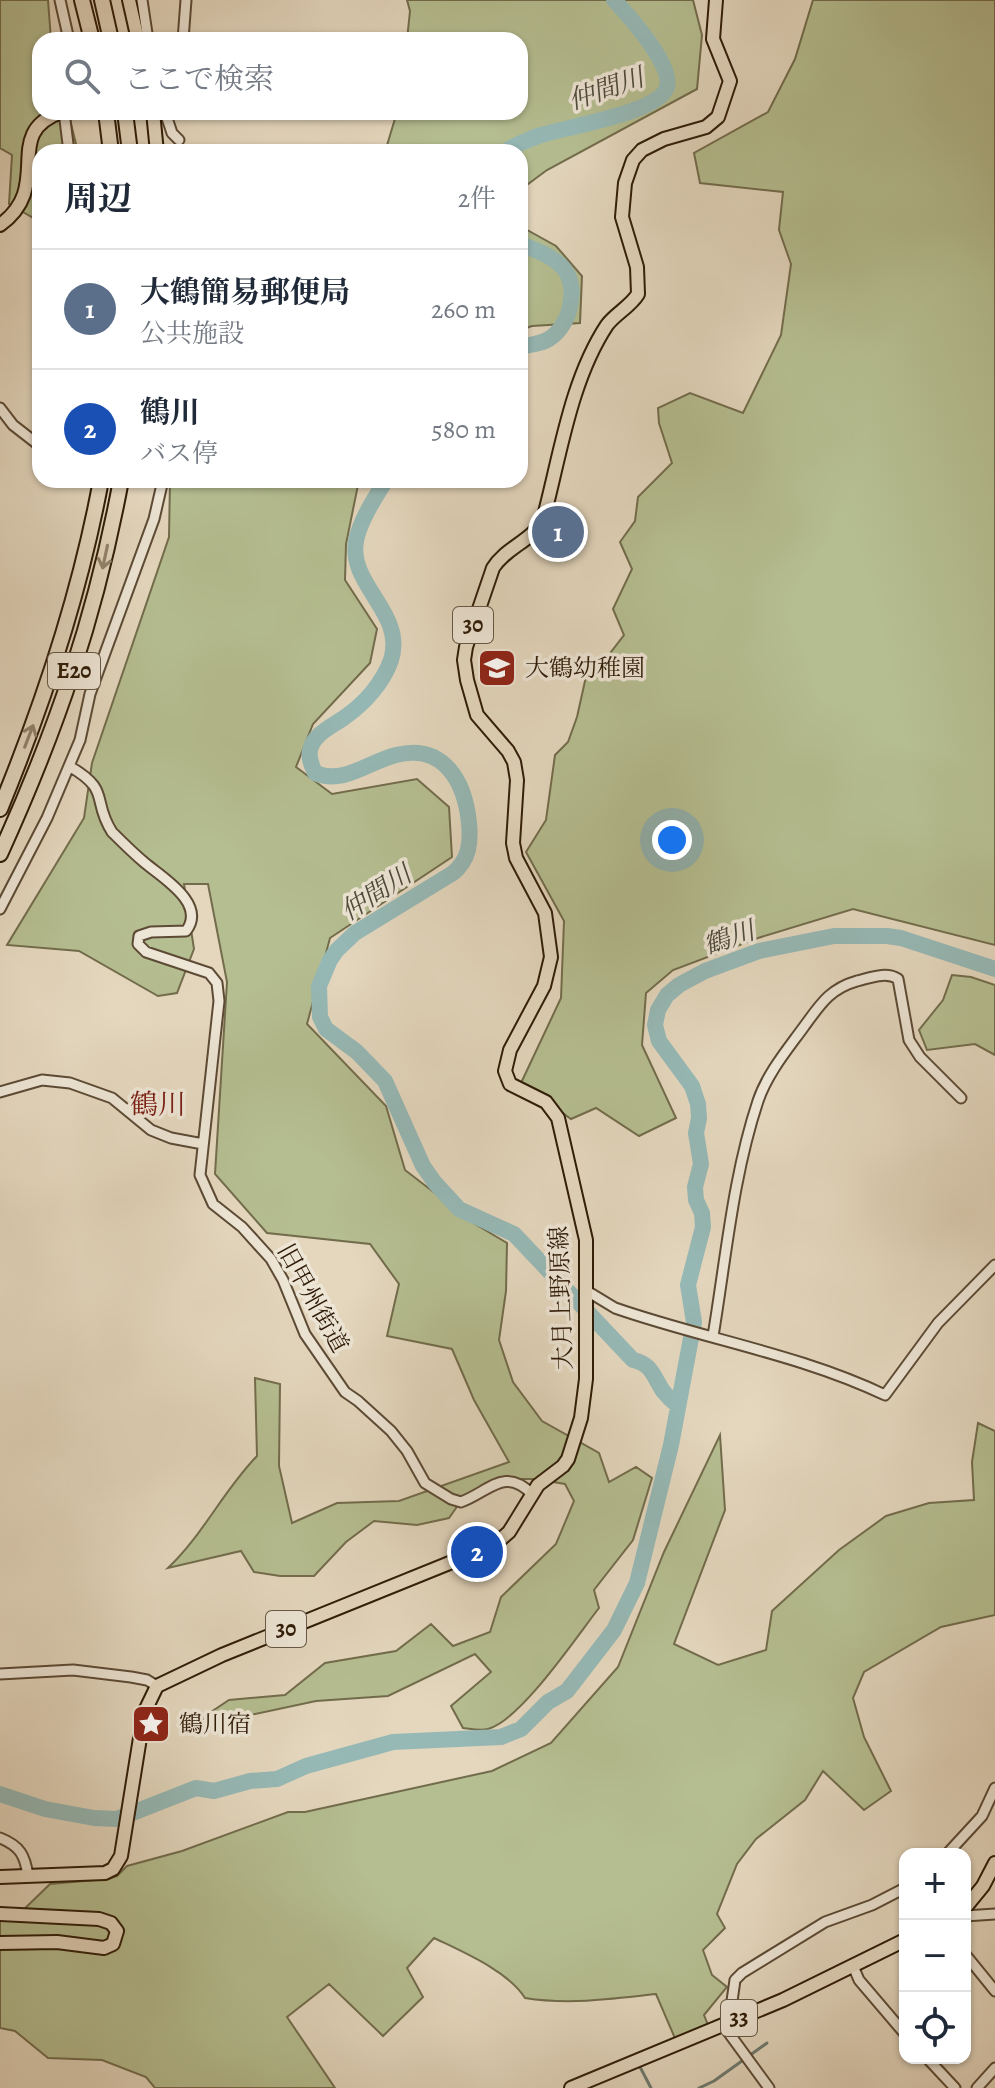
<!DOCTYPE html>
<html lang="ja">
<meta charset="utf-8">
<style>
:root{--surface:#fff;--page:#f2f2f3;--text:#1f2937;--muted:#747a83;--line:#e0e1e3;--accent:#8f2418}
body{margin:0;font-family:Alegreya,"Noto Serif JP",serif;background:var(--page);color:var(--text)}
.controls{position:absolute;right:24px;bottom:24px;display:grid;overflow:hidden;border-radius:16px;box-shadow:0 2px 6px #0004}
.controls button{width:72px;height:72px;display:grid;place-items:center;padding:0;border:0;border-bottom:2px solid var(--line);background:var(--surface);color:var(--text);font:40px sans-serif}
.you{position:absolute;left:672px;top:840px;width:28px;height:28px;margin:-20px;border:6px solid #fff;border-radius:50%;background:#1a73e8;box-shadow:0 0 0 12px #1a73e833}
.badge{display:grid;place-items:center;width:52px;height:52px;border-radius:50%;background:var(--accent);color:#fff;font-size:26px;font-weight:700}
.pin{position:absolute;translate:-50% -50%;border:4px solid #fff;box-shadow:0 2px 8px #0006}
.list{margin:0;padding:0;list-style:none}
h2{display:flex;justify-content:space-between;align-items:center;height:104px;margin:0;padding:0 32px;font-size:34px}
h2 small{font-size:26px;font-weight:400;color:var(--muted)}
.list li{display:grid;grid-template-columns:52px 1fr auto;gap:24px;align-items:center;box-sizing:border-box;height:120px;padding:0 32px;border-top:2px solid var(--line)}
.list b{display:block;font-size:30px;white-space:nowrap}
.list p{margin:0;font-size:26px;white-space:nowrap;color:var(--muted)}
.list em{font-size:26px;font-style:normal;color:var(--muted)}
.icon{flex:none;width:44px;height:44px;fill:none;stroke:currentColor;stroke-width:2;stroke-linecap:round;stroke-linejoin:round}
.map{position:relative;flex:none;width:995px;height:2088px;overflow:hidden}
.search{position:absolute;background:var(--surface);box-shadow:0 2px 6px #0004;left:32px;top:32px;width:496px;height:88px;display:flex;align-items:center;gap:20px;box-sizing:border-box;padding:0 28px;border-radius:24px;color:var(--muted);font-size:30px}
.panel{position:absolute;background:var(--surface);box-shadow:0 2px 6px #0004;left:32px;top:144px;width:496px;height:344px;border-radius:24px}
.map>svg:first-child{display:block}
.green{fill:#b5be91;stroke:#726c4c;stroke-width:2}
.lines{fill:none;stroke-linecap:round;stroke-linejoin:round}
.stream{stroke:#6c7a70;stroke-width:3}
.river{stroke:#96b9b6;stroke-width:16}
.minor-casing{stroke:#5c4a35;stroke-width:13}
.major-casing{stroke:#2e1b07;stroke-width:16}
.highway-casing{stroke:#2e1b07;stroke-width:18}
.minor{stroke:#ede5d5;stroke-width:9}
.major{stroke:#e4d7be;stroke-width:12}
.highway{stroke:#e4d7be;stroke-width:14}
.oneway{stroke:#92826c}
.labels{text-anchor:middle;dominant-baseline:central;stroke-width:7;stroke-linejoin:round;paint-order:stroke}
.shield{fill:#ede5d5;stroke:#675845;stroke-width:2}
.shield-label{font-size:22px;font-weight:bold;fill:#2e1b07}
.poi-label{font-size:24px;fill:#2e1b07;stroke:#ede5d5;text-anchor:start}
.street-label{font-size:24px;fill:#2e1b07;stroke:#ede5d5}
.water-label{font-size:26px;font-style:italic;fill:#4d4a3c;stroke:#ede5d5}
.quarter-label{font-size:28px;fill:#7a1f14;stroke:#ede5d5}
</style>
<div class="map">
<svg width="995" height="2088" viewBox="0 0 995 2088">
<rect width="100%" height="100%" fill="#e4d7be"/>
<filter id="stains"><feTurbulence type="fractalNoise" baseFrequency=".0025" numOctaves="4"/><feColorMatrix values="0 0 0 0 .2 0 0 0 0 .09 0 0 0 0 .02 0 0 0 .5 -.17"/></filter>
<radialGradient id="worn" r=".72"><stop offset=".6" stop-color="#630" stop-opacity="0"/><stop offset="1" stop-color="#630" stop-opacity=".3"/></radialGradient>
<path class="green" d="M0 0H48L51 40H40V112H68L78 152H40V226L35 219 9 204 12 155 0 148Z
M407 0H693L702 35 697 89 547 170 520 190V152H385L397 112H520V40H407L410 11Z
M813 0H995V945L853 909 758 938 673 970 646 993 642 1045 676 1118 639 1136 596 1108 571 1119 521 1083 561 998 564 921 526 852 546 820 555 755 568 742 577 717 587 672 597 670 624 635 613 609 632 569 620 542 635 521 638 497 672 463 659 423 658 408 690 393 743 413 781 335 791 264 779 230 783 192 700 183 694 153 768 112 795 59Z
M520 226 556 246 582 276 580 323 532 326 520 330Z
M170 480H359L346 544 345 580 377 629 370 663 313 724 296 767 332 794 417 779 449 807 452 857 330 938 307 1024 386 1106 405 1170 475 1224 507 1243 506 1291 499 1340 513 1382 542 1421 599 1453 609 1482 636 1467 652 1478 633 1540 594 1590 599 1608C577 1636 521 1720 488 1729 481 1731 471 1729 463 1728L451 1706 491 1672 475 1654 388 1696 316 1701 227 1720H199L229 1700 285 1695 325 1663 396 1651 431 1624 453 1646 490 1632 501 1597 556 1544 574 1501 565 1484 535 1479H512L463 1498 449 1518 417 1525 374 1521 346 1542 314 1576H280L254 1572 241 1551 168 1568C203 1535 223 1491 257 1456L255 1378 280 1384 279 1466 292 1523 337 1503 399 1501 509 1462 474 1400 452 1349 387 1336 399 1284 370 1244 267 1233 215 1174 227 982 208 884H184L194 949 177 993 158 996 79 951 7 945 84 818 92 763 169 537Z
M952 975 971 977 995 985V1055L975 1044 927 1050 919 1030 943 1000Z
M978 1423 995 1431V1615L941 1627 864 1672 853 1698 864 1737 891 1791 864 1810 823 1771 805 1800 756 1839 737 1864 717 1914 725 1928 703 1950 712 1975 727 1987 704 2015 710 2030 677 2043 656 1994C613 1999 568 2005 525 1998 508 1971 463 1952 434 1938L407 1968 423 1997 383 2036 329 1984 287 2017 335 2088H155L146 2077 102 2060 48 2058 15 2031 0 2028V1919L15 1918 50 1884 107 1879 117 1876 127 1866 182 1851 288 1812H305L492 1771 551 1743 618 1667 664 1552 720 1435 725 1510 674 1644 718 1665 766 1650 772 1611 839 1550 886 1516 929 1503 974 1500 972 1462Z"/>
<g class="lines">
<path class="stream" d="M639 2065 651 2088
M699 2088 714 2081 767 2043"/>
<path class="river" d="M505 152C515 144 526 141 538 136 564 127 660 113 667 87 673 65 629 16 614 0
M520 244C537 251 552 255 564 269 580 289 569 331 545 341 538 344 528 345 520 347
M386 480C375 498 360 520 356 541 348 585 406 613 391 660 383 683 364 704 345 717 333 726 314 733 310 750 308 758 312 766 315 773 344 785 368 762 396 755 444 743 465 782 469 823 471 843 469 860 453 873L355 933 337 950 330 960 319 986 320 1017 326 1029 357 1052 385 1081 423 1166 435 1183 459 1209 514 1234 633 1360C652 1364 653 1376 663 1391 667 1396 672 1401 677 1405
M0 1794 45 1809 94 1818 117 1819 196 1788 214 1791 250 1781 277 1779 306 1766 393 1742 501 1737 521 1729 548 1702 567 1691 614 1630 637 1583 671 1445 694 1322 688 1285 703 1227 702 1213 696 1200 695 1187 701 1164 696 1133 699 1118 698 1104 692 1086 659 1041 655 1025 658 1010 667 995 679 985 705 971 759 951 834 936H887L901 938 995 969"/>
<g class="minor-casing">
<path id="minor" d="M60 0 69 40
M142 0 148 40
M183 40 186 0
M64 112 69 152
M165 112 172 133 179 140
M0 408 13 425 40 446
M69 766C112 791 91 799 112 832 123 843 133 853 145 863 163 878 207 904 186 931L151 932 139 936 138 944 146 952 209 973 217 983 219 1001 200 1175 213 1204 242 1227 271 1259 283 1280 305 1334 345 1392 358 1401 391 1431 407 1451 425 1483 451 1499 461 1502C489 1492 504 1466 532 1494
M0 909 47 818 80 740 90 694 154 519 163 480
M0 1092 42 1080 70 1083 112 1098 151 1130 171 1138 203 1144
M587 1291 615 1308C704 1339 799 1354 885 1395L938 1323 995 1265
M713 1336C726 1258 733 1176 758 1101 767 1074 787 1050 803 1028 820 1005 829 989 857 981 870 978 886 971 898 979L909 1040 920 1057 961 1098
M0 1674 73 1670 131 1677 147 1680 157 1686
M0 1838C20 1846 25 1855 28 1876
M947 1854 982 1816 995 1788
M965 1916 995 1914
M965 1954 995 1991
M853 1966 859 1980 905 2034
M729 2022 735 1980 742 1973 825 1922 872 1905 905 1888
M723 2025 769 2088
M927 2058 955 2088
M977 2088 995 2068"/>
</g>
<g class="major-casing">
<path id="major" d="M129 0 138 40
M153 112 157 152
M0 225C55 185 0 134 61 112
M0 1877 105 1873 113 1869 121 1856 144 1713 157 1686 222 1655 494 1545 509 1532 538 1485 563 1466 568 1459 581 1418 586 1379V1240L558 1118 546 1102 510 1084 505 1071 510 1050 544 986 551 957 545 913 516 858 513 843 517 780 514 762 508 751 477 715 467 680 464 660 466 647 493 568C505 548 532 541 543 520 560 457 570 381 607 325 616 313 630 307 638 294L637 267 622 217 625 183 633 160 642 150 664 139 706 127 718 117 730 81 713 39 716 0
M965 1908 983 1886 995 1863
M0 1914 99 1919 111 1923 117 1931 113 1944 104 1948 57 1942 0 1943
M571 2088 783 2000 905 1940"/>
</g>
<g class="highway-casing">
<path id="highway" d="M82 0 92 40
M102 0 111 40
M106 112 111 152
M125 112 130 152
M0 809C44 702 80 594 101 480
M0 854C57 729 96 615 121 480"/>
</g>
<use href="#minor" class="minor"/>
<use href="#major" class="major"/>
<use href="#highway" class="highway"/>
</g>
<defs><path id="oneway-shaft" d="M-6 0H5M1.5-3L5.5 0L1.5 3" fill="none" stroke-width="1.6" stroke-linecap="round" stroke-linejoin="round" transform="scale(2)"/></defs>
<g class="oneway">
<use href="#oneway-shaft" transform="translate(105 557) rotate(102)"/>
<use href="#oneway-shaft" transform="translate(29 736) rotate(-69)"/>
</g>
<defs>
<g id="school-square" transform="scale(2)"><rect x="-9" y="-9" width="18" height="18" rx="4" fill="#8f2418" stroke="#ede5d5"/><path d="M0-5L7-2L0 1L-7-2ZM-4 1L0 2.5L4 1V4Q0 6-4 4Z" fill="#fff"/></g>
<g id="sight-square" transform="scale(2)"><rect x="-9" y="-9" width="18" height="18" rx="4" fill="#8f2418" stroke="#ede5d5"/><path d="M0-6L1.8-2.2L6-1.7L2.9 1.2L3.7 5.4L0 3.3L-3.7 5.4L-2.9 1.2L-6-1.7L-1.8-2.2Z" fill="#fff"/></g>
</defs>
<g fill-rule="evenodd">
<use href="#school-square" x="497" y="668"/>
<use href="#sight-square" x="151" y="1724"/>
</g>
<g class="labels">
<g class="shield">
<rect x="453" y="607" width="40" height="36" rx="6"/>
<rect x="48" y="653" width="52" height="36" rx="6"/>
<rect x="266" y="1611" width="40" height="36" rx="6"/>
<rect x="721" y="2000" width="36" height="36" rx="6"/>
</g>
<g class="shield-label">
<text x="473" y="625">30</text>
<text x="74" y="671">E20</text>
<text x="286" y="1629">30</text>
<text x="739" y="2018">33</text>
</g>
<g class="poi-label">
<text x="525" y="668">大鶴幼稚園</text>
<text x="179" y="1724">鶴川宿</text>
</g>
<g class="street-label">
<text transform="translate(313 1298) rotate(61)">旧甲州街道</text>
<text transform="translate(561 1298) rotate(-92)">大月上野原線</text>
</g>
<g class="water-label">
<text transform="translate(606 89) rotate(-19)">仲間川</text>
<text transform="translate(376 893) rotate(-33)">仲間川</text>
<text transform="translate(729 938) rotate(-19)">鶴川</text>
</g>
<g class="quarter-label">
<text x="158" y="1105">鶴川</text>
</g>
</g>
<rect width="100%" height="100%" filter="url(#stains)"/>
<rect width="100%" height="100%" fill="url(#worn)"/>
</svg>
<div class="controls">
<button>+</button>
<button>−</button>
<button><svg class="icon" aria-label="locate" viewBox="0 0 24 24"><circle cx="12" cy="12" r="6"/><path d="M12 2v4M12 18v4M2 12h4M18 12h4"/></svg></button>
</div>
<div class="you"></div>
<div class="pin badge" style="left:558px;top:532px;background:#5c6f8a">1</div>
<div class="pin badge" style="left:477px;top:1552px;background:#1a4fb4">2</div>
<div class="search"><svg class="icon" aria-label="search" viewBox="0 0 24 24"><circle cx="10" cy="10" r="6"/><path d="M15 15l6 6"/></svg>ここで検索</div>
<section class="panel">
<h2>周辺<small>2件</small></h2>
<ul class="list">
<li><span class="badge" style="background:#5c6f8a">1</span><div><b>大鶴簡易郵便局</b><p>公共施設</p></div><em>260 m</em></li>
<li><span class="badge" style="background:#1a4fb4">2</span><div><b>鶴川</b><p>バス停</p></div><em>580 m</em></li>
</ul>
</section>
</div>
